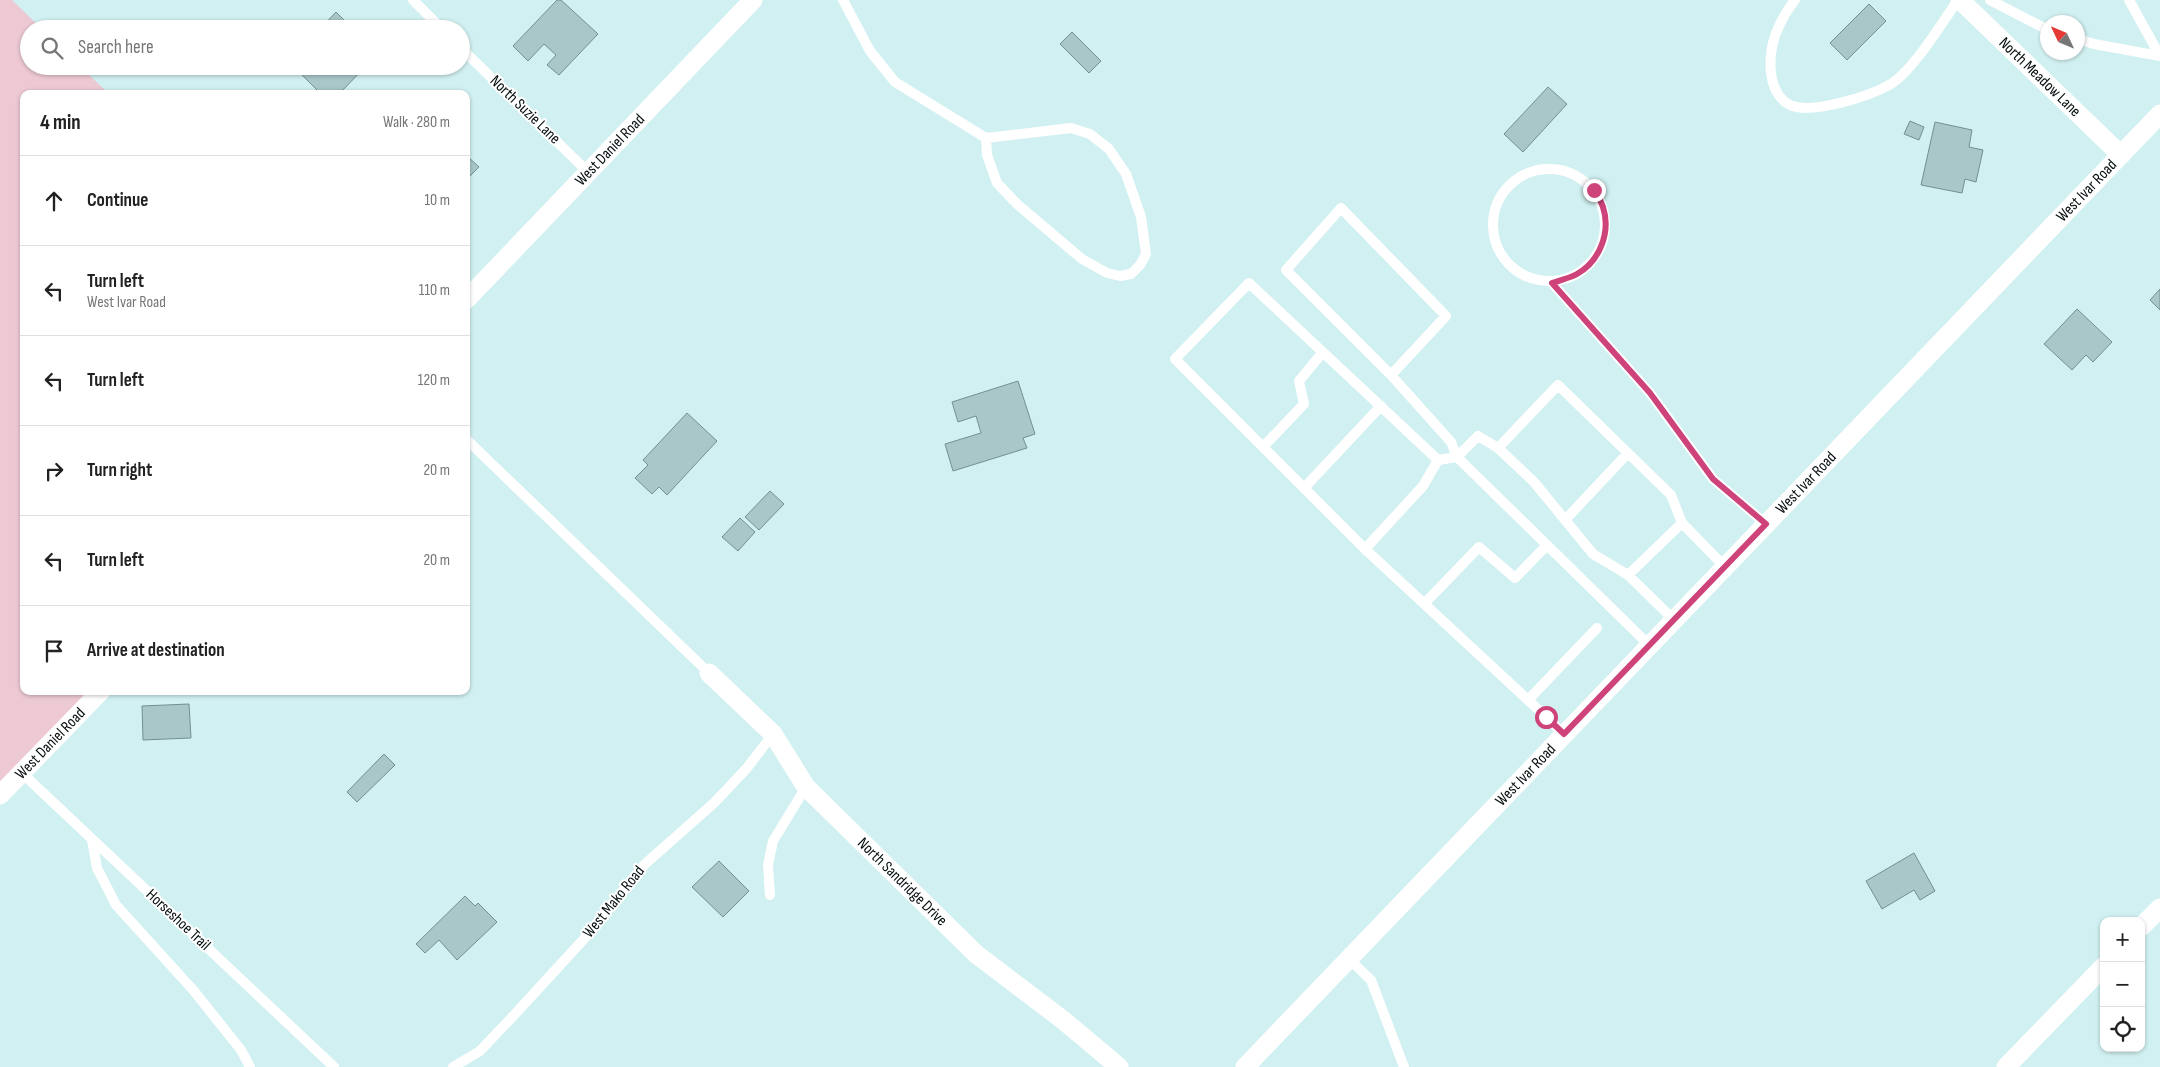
<!DOCTYPE html>
<meta charset="utf-8">
<style>
:root{--surface:#fff;--page:#f6f6f6;--text:#222;--muted:#767676;--line:#e0e0e0}
body{margin:0;font-family:"Sofia Sans Condensed",sans-serif;background:var(--page);color:var(--text)}
.controls{position:absolute;right:15px;bottom:15px;display:grid;overflow:hidden;border-radius:10px;box-shadow:0 1px 4px #0004}
.controls button{width:45px;height:45px;display:grid;place-items:center;padding:0;border:0;border-bottom:1px solid var(--line);background:var(--surface);color:var(--text);font:25px sans-serif}
.compass{position:absolute;left:2040px;top:15px;width:45px;height:45px;border-radius:50%;background:var(--surface);box-shadow:0 1px 4px #0004;rotate:314deg}
.stop{position:absolute;width:15px;height:15px;margin:-11px;border:4px solid #ce437a;border-radius:50%;background:#fff}
.stop.end{background:#ce437a;border-color:#fff;box-shadow:0 1px 5px #0008}
.list{margin:0;padding:0;list-style:none}
h2{display:flex;justify-content:space-between;align-items:center;height:65px;margin:0;padding:0 20px;font-size:21px}
h2 small{font-size:16px;font-weight:400;color:var(--muted)}
.list li{display:grid;grid-template-columns:32px 1fr auto;gap:15px;align-items:center;box-sizing:border-box;height:90px;padding:0 20px;border-top:1px solid var(--line)}
.list b{display:block;font-size:19px;white-space:nowrap}
.list p{margin:0;font-size:16px;white-space:nowrap;color:var(--muted)}
.list em{font-size:16px;font-style:normal;color:var(--muted)}
.icon{flex:none;width:28px;height:28px;fill:none;stroke:currentColor;stroke-width:2;stroke-linecap:round;stroke-linejoin:round}
.map{position:relative;flex:none;width:2160px;height:1067px;overflow:hidden}
.search{position:absolute;background:var(--surface);box-shadow:0 1px 4px #0004;left:20px;top:20px;width:450px;height:55px;display:flex;align-items:center;gap:12px;box-sizing:border-box;padding:0 18px;border-radius:28px;color:var(--muted);font-size:19px}
.panel{position:absolute;background:var(--surface);box-shadow:0 1px 4px #0004;left:20px;top:90px;width:450px;height:605px;border-radius:10px}
.map>svg:first-child{display:block}
.green{fill:#edc9d3}
.building{fill:#a9c7c8;stroke:#739091}
.lines{fill:none;stroke-linecap:round;stroke-linejoin:round}
.service{stroke:#fff;stroke-width:10}
.minor{stroke:#fff;stroke-width:19}
.route{stroke:#ce437a;stroke-width:6}
.labels{text-anchor:middle;dominant-baseline:central;stroke-width:4;stroke-linejoin:round;paint-order:stroke}
.street-label{font-size:16px;fill:#050e0f;stroke:#fff}
</style>
<div class="map">
<svg width="2160" height="1067" viewBox="0 0 2160 1067">
<rect width="100%" height="100%" fill="#d1f0f1"/>
<path class="green" d="M0 0H12L42 29H29V66H80L109 94H24V691H89L0 783Z"/>
<path class="building" d="M557 0H561L598 34 559 75 547 65 556 55 544 44 528 61 513 46Z
M1869 4 1886 21 1847 60 1830 43Z
M336 12 353 29H320Z
M1072 32 1101 61 1089 73 1060 44Z
M293 66H366L339 94H321Z
M1548 87 1567 104 1523 152 1504 134Z
M1910 121 1924 127 1919 140 1904 134Z
M1935 122 1972 130 1969 147 1983 150 1976 182 1965 179 1962 193 1921 185Z
M466 155 479 167 466 180Z
M2160 289V310L2150 300Z
M2077 309 2112 342 2093 362 2086 355 2072 370 2044 344Z
M1018 381 1035 434 1023 438 1027 448 953 471 945 444 981 433 976 416 958 422 952 402Z
M687 413 717 441 667 495 659 487 652 494 635 478 648 465 643 460Z
M770 491 784 504 759 530 745 517Z
M740 518 755 532 738 551 722 537Z
M189 704 191 738 143 740 142 706Z
M384 754 395 765 357 802 347 792Z
M1914 853 1935 891 1920 900 1914 890 1882 909 1866 881Z
M719 861 749 891 723 917 692 887Z
M465 896 475 906 478 903 497 922 457 960 439 940 425 953 416 944Z"/>
<g class="lines">
<path class="service" d="M413 0 442 29
M843 0 870 51 895 82 986 138 1071 128 1090 134 1109 149 1126 174 1141 217 1146 254 1140 265 1131 274 1120 276 1107 273 1082 259 1017 204 997 183 987 155 986 138
M1795 0C1787 10 1781 21 1776 33 1768 55 1766 93 1790 105 1811 115 1870 96 1889 85 1911 74 1943 21 1958 0
M1990 0 2048 30
M2129 0 2160 56
M2078 39 2094 44 2160 56
M461 48 589 173
M1493 225a56 56 0 1 1 112 0a56 56 0 1 1-112 0Z
M1552 283 1650 393 1713 479 1766 524
M1391 375 1286 270 1341 208 1446 316 1391 375 1451 442 1457 457 1649 645
M466 439 709 673
M1263 447 1304 404 1299 381 1323 352
M1438 460 1423 486 1365 549 1175 359 1249 283 1438 460 1457 457 1478 436 1498 448
M1304 488 1381 406
M1565 520 1628 453
M1365 549 1528 700 1597 628
M1628 575 1593 554 1534 482 1498 448 1558 385 1671 495 1682 523
M1424 604 1479 547 1515 578 1547 545
M1674 620 1628 575 1682 523 1725 567
M1528 700 1564 734
M22 773 334 1067
M92 840 97 868 116 905 194 991 241 1050 250 1067
M770 895 768 865 773 841 806 787
M1349 959 1371 980 1404 1067
M453 1067 480 1051 516 1013 583 940 645 864 714 803 747 768 773 734"/>
<g class="minor">
<path id="s1" d="M1960 0 2121 155"/>
<path id="s2" d="M466 300 753 0"/>
<path id="s3" d="M709 673 773 734 806 787 976 954 1063 1020 1119 1067"/>
<path id="s4" d="M0 795 101 691"/>
<path d="M2141 927 2160 908"/>
<path id="s5" d="M1245 1067 2160 114"/>
<path d="M2006 1067 2104 966"/>
</g>
</g>
<g class="lines">
<path class="route" d="M1546 717 1564 734 1766 524 1713 479 1650 393 1552 283C1560 280 1570 278 1577 274 1600 261 1611 232 1603 207 1601 201 1597 195 1594 190"/>
</g>
<g class="labels">
<g class="street-label">
<text stroke="none"><textPath href="#s1" startOffset="111">North Meadow Lane</textPath></text>
<text transform="translate(525 110) rotate(44)">North Suzie Lane</text>
<text stroke="none"><textPath href="#s2" startOffset="208">West Daniel Road</textPath></text>
<text stroke="none"><textPath href="#s5" startOffset="1215">West Ivar Road</textPath></text>
<text stroke="none"><textPath href="#s5" startOffset="810">West Ivar Road</textPath></text>
<text stroke="none"><textPath href="#s4" startOffset="72">West Daniel Road</textPath></text>
<text stroke="none"><textPath href="#s5" startOffset="405">West Ivar Road</textPath></text>
<text stroke="none"><textPath href="#s3" startOffset="286">North Sandridge Drive</textPath></text>
<text transform="translate(614 902) rotate(-51)">West Mako Road</text>
<text transform="translate(178 920) rotate(43)">Horseshoe Trail</text>
</g>
</g>
</svg>
<div class="controls">
<button>+</button>
<button>−</button>
<button><svg class="icon" aria-label="locate" viewBox="0 0 24 24"><circle cx="12" cy="12" r="6"/><path d="M12 2v4M12 18v4M2 12h4M18 12h4"/></svg></button>
</div>
<svg class="compass" viewBox="-18 -18 36 36"><path d="M0-13l5 13h-10z" fill="#e53935"/><path d="M0 13l5-13h-10z" fill="#767676"/></svg>
<div class="stop" style="left:1546px;top:717px"></div>
<div class="stop end" style="left:1594px;top:190px"></div>
<div class="search"><svg class="icon" aria-label="search" viewBox="0 0 24 24"><circle cx="10" cy="10" r="6"/><path d="M15 15l6 6"/></svg>Search here</div>
<section class="panel">
<h2>4 min<small>Walk · 280 m</small></h2>
<ul class="list">
<li><svg class="icon" aria-label="ahead" viewBox="0 0 24 24"><path d="M12 20V5M6 11l6-6 6 6"/></svg><div><b>Continue</b></div><em>10 m</em></li>
<li><svg class="icon" aria-label="left" viewBox="0 0 24 24"><path d="M17 20v-9H6M10 6l-5 5 5 5"/></svg><div><b>Turn left</b><p>West Ivar Road</p></div><em>110 m</em></li>
<li><svg class="icon" aria-label="left" viewBox="0 0 24 24"><path d="M17 20v-9H6M10 6l-5 5 5 5"/></svg><div><b>Turn left</b></div><em>120 m</em></li>
<li><svg class="icon" aria-label="right" viewBox="0 0 24 24"><path d="M7 20v-9h11M14 6l5 5-5 5"/></svg><div><b>Turn right</b></div><em>20 m</em></li>
<li><svg class="icon" aria-label="left" viewBox="0 0 24 24"><path d="M17 20v-9H6M10 6l-5 5 5 5"/></svg><div><b>Turn left</b></div><em>20 m</em></li>
<li><svg class="icon" aria-label="arrive" viewBox="0 0 24 24"><path d="M6 21V4h12l-3 4 3 4H6"/></svg><div><b>Arrive at destination</b></div></li>
</ul>
</section>
</div>
